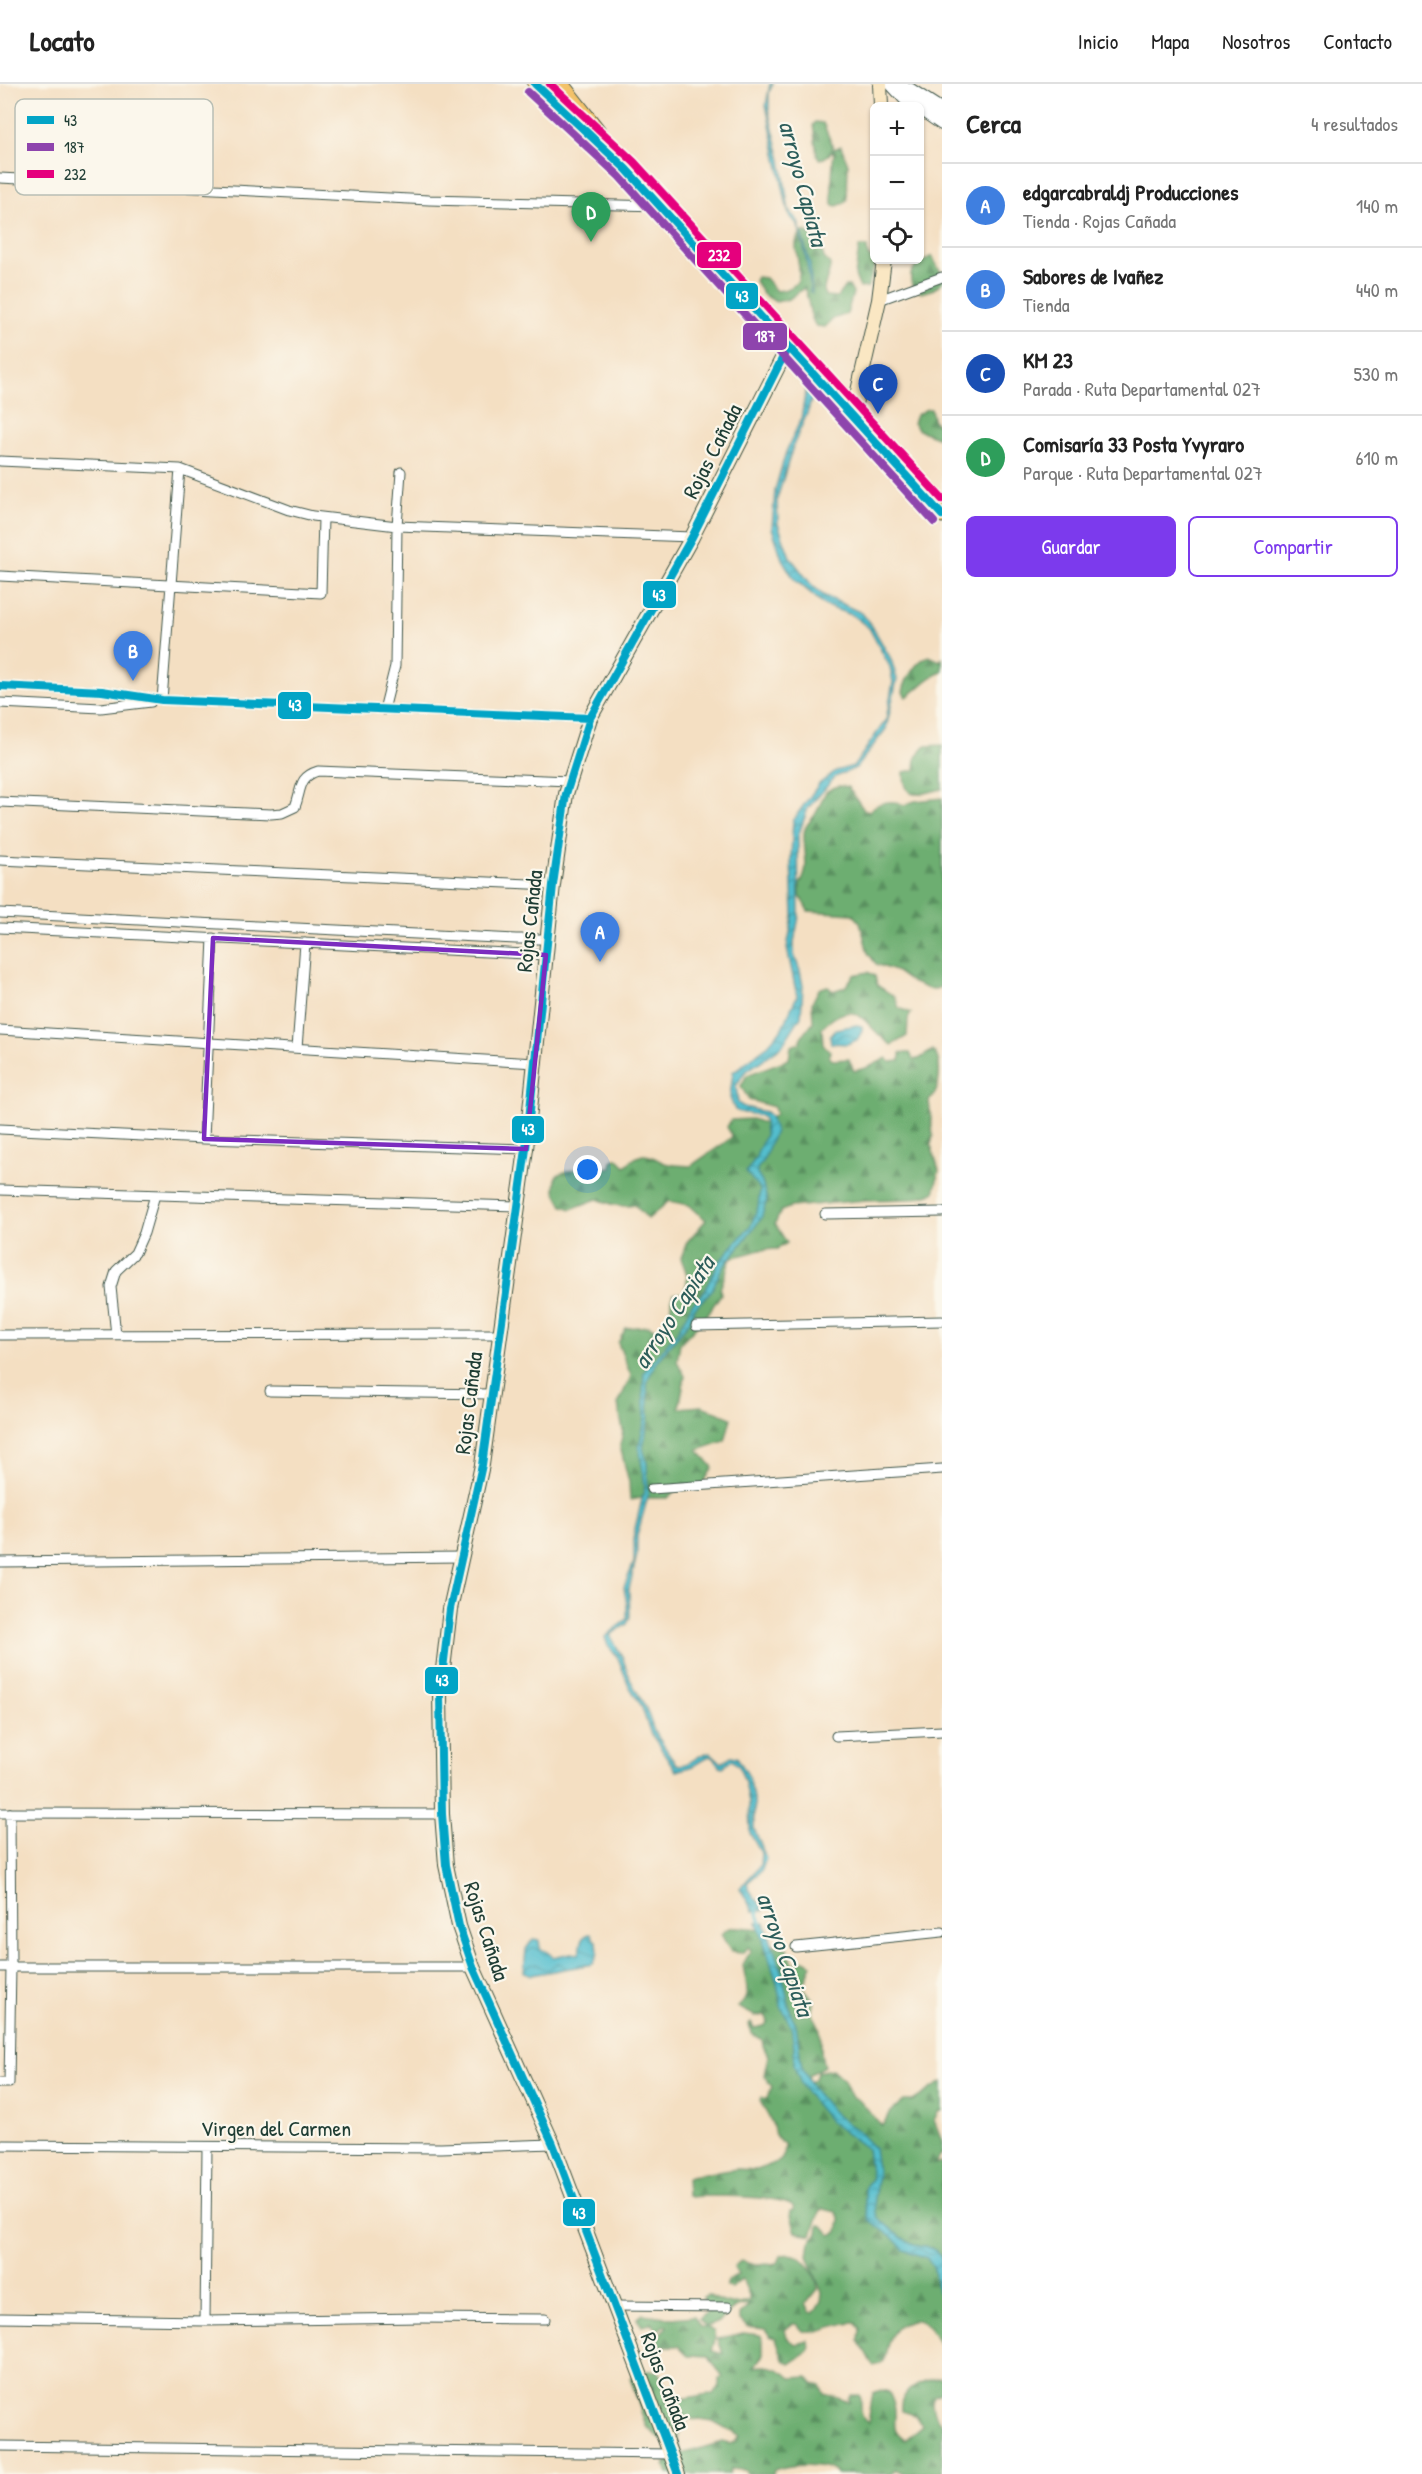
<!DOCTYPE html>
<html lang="es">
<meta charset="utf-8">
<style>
:root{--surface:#fff;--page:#f6f6f6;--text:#222;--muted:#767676;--line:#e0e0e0;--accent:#7c3aed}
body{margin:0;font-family:"Patrick Hand",sans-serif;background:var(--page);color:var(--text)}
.controls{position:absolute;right:18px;top:18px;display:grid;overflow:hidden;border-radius:9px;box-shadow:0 2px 4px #0004}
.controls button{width:54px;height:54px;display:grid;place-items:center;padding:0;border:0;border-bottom:2px solid var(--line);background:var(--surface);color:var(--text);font:30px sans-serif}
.you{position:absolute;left:588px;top:1086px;width:21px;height:21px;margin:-15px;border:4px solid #fff;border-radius:50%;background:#1a73e8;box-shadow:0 0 0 9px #1a73e833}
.badge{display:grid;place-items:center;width:39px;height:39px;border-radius:50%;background:var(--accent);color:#fff;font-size:20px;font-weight:700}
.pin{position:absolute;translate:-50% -50px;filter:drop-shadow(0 2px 3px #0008)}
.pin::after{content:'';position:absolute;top:32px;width:21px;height:18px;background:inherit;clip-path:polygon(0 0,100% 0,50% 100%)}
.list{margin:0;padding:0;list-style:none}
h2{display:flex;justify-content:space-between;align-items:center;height:78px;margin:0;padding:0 24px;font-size:26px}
h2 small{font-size:20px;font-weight:400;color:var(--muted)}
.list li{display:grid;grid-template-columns:39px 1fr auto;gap:18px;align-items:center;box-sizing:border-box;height:84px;padding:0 24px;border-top:2px solid var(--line)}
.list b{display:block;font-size:22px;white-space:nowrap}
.list p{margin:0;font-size:20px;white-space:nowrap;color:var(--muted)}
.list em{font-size:20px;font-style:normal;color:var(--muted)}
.actions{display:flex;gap:12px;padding:18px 24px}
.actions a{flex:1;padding:14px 0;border:2px solid var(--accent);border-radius:9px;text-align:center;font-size:21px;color:var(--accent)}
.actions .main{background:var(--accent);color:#fff}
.icon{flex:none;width:33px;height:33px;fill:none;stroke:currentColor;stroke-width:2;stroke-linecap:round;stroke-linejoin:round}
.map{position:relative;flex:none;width:942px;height:2390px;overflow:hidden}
header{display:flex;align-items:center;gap:36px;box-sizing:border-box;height:84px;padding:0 30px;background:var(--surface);border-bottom:2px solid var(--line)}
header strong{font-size:28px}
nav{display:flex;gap:33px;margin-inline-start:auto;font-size:21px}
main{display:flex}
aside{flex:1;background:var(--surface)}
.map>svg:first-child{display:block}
.forest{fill:url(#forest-firs);stroke:#467652;stroke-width:1.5;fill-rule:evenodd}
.water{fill:url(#water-waves);stroke:#397e81;stroke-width:1.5}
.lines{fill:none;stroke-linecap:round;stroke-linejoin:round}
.stream{stroke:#53bece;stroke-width:3}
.minor-casing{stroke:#3f5549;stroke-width:11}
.tertiary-casing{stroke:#3f5549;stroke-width:14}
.secondary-casing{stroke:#3f5549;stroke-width:16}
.primary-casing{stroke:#3f5549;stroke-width:17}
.minor{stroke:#fff;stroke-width:9}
.tertiary{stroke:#fff;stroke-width:12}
.secondary{stroke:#fae7c3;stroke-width:14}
.primary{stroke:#f3c26a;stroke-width:15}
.bus-1-casing{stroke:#fbf7ec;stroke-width:12}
.bus-2-casing{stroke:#fbf7ec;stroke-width:12}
.bus-3-casing{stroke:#fbf7ec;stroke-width:12}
.bus-1{stroke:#02a4c6;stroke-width:8}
.bus-2{stroke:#8e44ad;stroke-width:8}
.bus-3{stroke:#e5007d;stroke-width:8}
.marked{fill:none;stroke:#7b2cbf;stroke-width:4.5;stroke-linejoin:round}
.labels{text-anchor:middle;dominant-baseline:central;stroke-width:4.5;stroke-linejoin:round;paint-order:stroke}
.street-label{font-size:22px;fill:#1f3d34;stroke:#fbf7ec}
.water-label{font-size:24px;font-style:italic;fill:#2c5d5a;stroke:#fbf7ec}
.key{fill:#fbf7ec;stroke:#b9bfb5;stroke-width:1.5}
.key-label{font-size:16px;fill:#1f3d34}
.line-badge{stroke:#fbf7ec;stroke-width:2}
.badge-label{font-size:16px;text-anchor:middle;font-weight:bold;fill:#fff}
</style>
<header>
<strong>Locato</strong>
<nav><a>Inicio</a><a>Mapa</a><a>Nosotros</a><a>Contacto</a></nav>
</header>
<main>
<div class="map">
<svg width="942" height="2390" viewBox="0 0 942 2390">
<defs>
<pattern id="forest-firs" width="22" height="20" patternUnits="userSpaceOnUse" patternTransform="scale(1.5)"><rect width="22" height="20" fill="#6dae71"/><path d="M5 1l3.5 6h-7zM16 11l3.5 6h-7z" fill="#598f5e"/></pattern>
<pattern id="water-waves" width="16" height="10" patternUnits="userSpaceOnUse" patternTransform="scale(1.5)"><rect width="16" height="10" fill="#53bece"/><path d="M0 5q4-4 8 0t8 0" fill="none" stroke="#449ca8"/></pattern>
</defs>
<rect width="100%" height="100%" fill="#fbf7ec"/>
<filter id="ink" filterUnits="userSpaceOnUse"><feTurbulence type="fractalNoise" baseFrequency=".0167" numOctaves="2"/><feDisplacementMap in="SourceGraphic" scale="12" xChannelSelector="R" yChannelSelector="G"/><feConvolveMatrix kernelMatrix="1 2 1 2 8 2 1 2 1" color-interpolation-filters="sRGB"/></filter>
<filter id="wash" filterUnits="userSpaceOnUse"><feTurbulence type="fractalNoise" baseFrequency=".008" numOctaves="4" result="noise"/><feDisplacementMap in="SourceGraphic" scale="24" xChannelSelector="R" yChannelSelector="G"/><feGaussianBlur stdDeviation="1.35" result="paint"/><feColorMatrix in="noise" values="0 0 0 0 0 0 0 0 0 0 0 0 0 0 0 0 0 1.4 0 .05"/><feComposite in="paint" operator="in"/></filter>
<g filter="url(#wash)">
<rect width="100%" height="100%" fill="#f4dfc2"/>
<path class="forest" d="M815 38 823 39 834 65 841 62 848 80 847 116 845 119 837 122 833 121C830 114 833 76 834 67L824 74 820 75 817 71 813 41Z
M806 147 821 162 824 174 830 180C831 191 821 201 825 212L837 213 845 202H849L853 209 847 230 833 235 825 243 816 242C808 232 810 216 804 204L789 215 776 218 764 211 755 197 757 193 765 194 776 207C825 203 777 157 806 147Z
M859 163H867L868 172 876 177 868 203 860 204 855 192Z
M932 172 942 191V198L934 205 921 209 912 201C906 184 921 179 932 172Z
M927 325H931L934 338 938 340 942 339V355L919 346 913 339 916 331Z
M929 572 940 577 942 574V588C926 593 920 605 906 613L903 608C905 595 917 576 929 572Z
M942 661V705C919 710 904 719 904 688L915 686 916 673 926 662Z
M839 702 848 703 864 726 869 727C878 718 892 715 904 721L915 717 942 714V903L931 906 911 898 897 888 876 880 868 869 860 838 853 830 808 827 800 812V800C811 784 803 767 804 749 805 739 812 737 816 729 825 716 819 707 839 702Z
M868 888 875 892 877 901 895 913 899 924 911 929 908 935 907 952 892 961C865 946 859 907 822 944L823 961 830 967 829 972 832 976 849 975 854 987 869 983 887 974 890 978 900 977V969H910L913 975H919L933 966C942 976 942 1006 929 1017L933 1052 931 1061 939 1087 934 1109 912 1115 866 1116 791 1123 781 1127 775 1140 787 1159 777 1165 760 1166 731 1174 720 1205 721 1210 707 1231 680 1259 677 1277 685 1292 679 1324 702 1322 731 1334 725 1357 698 1366 713 1383 701 1403 675 1406 668 1414H641L630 1416 629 1398 620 1362 623 1347 618 1320 631 1292 618 1259 626 1244 649 1242 659 1248 670 1238 671 1215 674 1210 683 1209C691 1195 686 1188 681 1174L687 1158 706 1136 689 1121 669 1117 648 1135 635 1121C621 1124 610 1120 597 1115L571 1125 563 1122 555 1107 556 1092C576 1080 591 1089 611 1083L612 1077 617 1074 625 1082C640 1068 646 1068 662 1078 670 1082 682 1081 691 1082 700 1074 729 1058 732 1052L727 1043 731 1036 752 1035 763 1039 776 1030 774 1023 749 1016 741 1002 747 991 789 975 791 962 800 959 801 953 813 938 812 919 819 905 827 902 833 907 845 903 854 891Z
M738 1843 761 1845 764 1858C773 1859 778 1863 787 1864L793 1880 805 1876 812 1880 803 1903 814 1917C810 1925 814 1932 818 1940 824 1953 818 1969 824 1982L809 1991 808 1999 815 1995 817 1988 832 1985 844 1996 851 2012 859 2016 882 2042 891 2028 904 2017H913L942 1998V2027L938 2028 934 2036 942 2057V2069L934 2080 942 2078V2265C936 2257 934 2247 926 2241 913 2228 895 2242 889 2256 884 2267 888 2281 873 2282L859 2256 860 2245 855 2238C842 2237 811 2253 803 2247 801 2245 799 2242 797 2240H792L785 2246 787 2254 796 2260 808 2257 811 2262 809 2267 790 2280 783 2275 776 2254 770 2252 765 2245 747 2243 740 2236V2231L750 2220C744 2222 735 2222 731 2227 722 2235 719 2241 706 2242L699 2235 708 2228 703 2219V2213L707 2211C721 2217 733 2225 749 2217V2211L743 2197 741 2196 732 2204 726 2203C725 2196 732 2192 738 2191L734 2184C742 2171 746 2181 757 2181 764 2181 766 2179 773 2181L777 2179 780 2172C802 2164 815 2187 818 2205L806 2220 810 2228 814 2229 821 2217 822 2209 808 2172 810 2158 818 2149 819 2141 823 2142 831 2151 838 2148 840 2135 836 2128 824 2125 820 2127 812 2151 796 2148 790 2127 794 2126 793 2122C785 2112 707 2111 691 2113L687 2111 686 2094 690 2092 737 2085 757 2086 780 2077 783 2073 784 2060 775 2051 772 2039 760 2017 761 2013 766 2015 772 2003 764 1991 768 1972 763 1962 762 1955 751 1950 749 1940 751 1938 754 1944 764 1942 768 1938 766 1932H755L738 1923C753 1912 745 1896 743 1881L751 1866 748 1863 742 1869 731 1868 721 1850 729 1844Z
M643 2230 672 2234 694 2232 700 2242 707 2243 714 2248 715 2256 712 2267 723 2270 718 2255 743 2249 760 2251 763 2255V2271L754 2283C768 2280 781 2284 791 2294L808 2293 813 2300 821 2302 825 2310 850 2318 849 2314 852 2311H860C863 2321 857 2331 868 2339L873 2309 881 2306 889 2308C891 2313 895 2321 895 2326 896 2339 890 2347 905 2356L922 2342 915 2331 902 2327C899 2304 924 2296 942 2293V2308L934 2312C929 2321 935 2334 942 2341V2390H905L895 2385 892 2390H837C825 2378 790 2380 774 2386L773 2390H748L744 2386 731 2385 729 2390H668L665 2382 668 2374 667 2361 646 2342 630 2294 643 2287H658L670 2315C684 2317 698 2310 713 2310L719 2304V2295L723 2294 709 2272 688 2271 679 2262H661L658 2259V2251L668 2243 665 2241 658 2246 651 2240 642 2242 637 2235ZM700 2335 713 2337 740 2352 737 2357 731 2360 722 2358 682 2370C677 2353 677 2351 689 2336Z"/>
<path class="water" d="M770 0H773L769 8V29L781 76 789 126 798 137 810 180 812 209 810 208C811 196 802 150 797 140 794 136 790 133 788 128L766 21Z
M806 305 813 310 808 327 793 362 777 415 778 440 790 473 810 499 823 511 862 529 872 542 891 575 897 595 886 645 856 684 835 693 808 724 798 752 799 832 794 858V871L800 887 803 902 801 932 782 962 744 989 736 1002 738 1019 744 1023 766 1028 770 1032 775 1047 764 1075 757 1085V1090L762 1098 767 1116 761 1135 721 1186 712 1206 694 1225 689 1238 658 1276 649 1293 647 1302 649 1332 643 1364 647 1379 648 1412 637 1452V1471L629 1505 630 1533 627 1540 610 1551 622 1572 630 1595 646 1624 654 1647 676 1680C689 1684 697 1670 710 1668L722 1679 731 1672 737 1673 748 1691 754 1714V1744L766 1774 762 1786 747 1799C749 1811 760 1816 764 1827H753L740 1804 760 1782 761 1769 750 1749 749 1718 745 1698 739 1682 732 1676 723 1683 719 1682 714 1674 709 1672 693 1682 676 1687 650 1648 641 1621 629 1602 618 1574 608 1562 605 1553 627 1535V1521L624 1503 634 1478V1449L645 1402 639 1362 645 1334 643 1304 644 1288 679 1245 692 1220 702 1211 719 1178 751 1141 758 1123 760 1105 746 1088 755 1075 765 1051 764 1035C756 1027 744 1032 735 1026L730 1014 733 988 766 963 781 946 797 912 787 864 793 832 791 774 793 736 819 700 836 687 853 682 856 679 886 636 893 598 890 583 869 544 852 531 826 522 794 495 782 475 772 444 775 406 786 368 801 335Z
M857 941 862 942V947L857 956 847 960 831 959 830 952 836 945Z
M757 1838 765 1839 782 1889 791 1930 796 1940 802 1985 815 2007 830 2025 846 2039 857 2046 874 2064 878 2091 874 2114 876 2129 879 2135 908 2158 914 2161 935 2165 942 2175V2218L937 2206 934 2185 927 2174 904 2166 891 2152 869 2136 865 2120V2103L871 2095 867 2065 829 2037 806 2009 801 2000 794 1982V1963L791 1942 781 1922 777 1899Z
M588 1850H592L594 1856 597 1857 598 1869 593 1880 531 1891 524 1888 526 1865 533 1855 539 1856 540 1865 548 1868 553 1873 571 1869 579 1870 583 1854Z"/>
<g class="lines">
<path class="stream" d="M756 1824 762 1841"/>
</g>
</g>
<g filter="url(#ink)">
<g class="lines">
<g class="minor-casing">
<path id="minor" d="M0 94 429 116 659 122
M879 216 942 193
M0 377 180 385 289 426 313 432 397 442 692 453
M0 492 321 509 323 434
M0 602 102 607 162 616 590 634
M162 616 180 385
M0 619 101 624 151 618
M384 626 395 582 397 442 401 388
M0 718 271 730 282 729 295 723C302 705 298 693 318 687L570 697
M0 776 553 801
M0 829 516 855H547
M0 844 546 871
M0 946 535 979
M297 964 305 859
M0 1045 204 1055 526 1065
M204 1055 213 854
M0 1106 518 1122
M825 1130 942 1128
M696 1242 942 1237
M0 1251 498 1250
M116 1251 111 1203 116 1187 135 1169 144 1149 155 1111
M270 1307 491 1310
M651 1405 942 1385
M0 1478 461 1473
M836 1652 942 1647
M0 1729 442 1730
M796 1863 942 1848
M0 1883H473
M0 1999H9L11 1883 10 1729
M0 2061 441 2064 553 2060
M615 2222 728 2223
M0 2234 205 2237 420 2234 545 2235
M205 2237 207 2064
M0 2362 671 2370"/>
</g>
<g class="tertiary-casing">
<path id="tertiary" d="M894 0 911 6 942 26
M892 1 905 15 916 22
M920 25 942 40"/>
</g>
<g class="secondary-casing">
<path id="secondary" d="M880 0 881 22
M852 333 879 216 884 176
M678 2390 553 2060 473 1883 459 1842 446 1781 442 1730 440 1611 450 1525 482 1381 526 1065 553 801 566 710 590 634 692 453 788 263"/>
</g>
<g class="primary-casing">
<path id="primary" d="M535 0 626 85 942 431
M561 0 605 56"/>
</g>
<use href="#minor" class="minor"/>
<use href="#tertiary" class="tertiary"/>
<use href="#secondary" class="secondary"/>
<use href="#primary" class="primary"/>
<g class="bus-1-casing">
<path id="bus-1" d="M535 0 626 85 942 431
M0 602 102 607 162 616 590 634
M678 2390 553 2060 473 1883 459 1842 446 1781 442 1730 440 1611 450 1525 482 1381 526 1065 553 801 566 710 590 634 692 453 788 263"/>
</g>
<g class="bus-2-casing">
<path id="bus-2" d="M528 8 619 92 934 438"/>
</g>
<g class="bus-3-casing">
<path id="bus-3" d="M550 0 634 78 942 415"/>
</g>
<use href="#bus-1" class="bus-1"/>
<use href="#bus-2" class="bus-2"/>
<use href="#bus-3" class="bus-3"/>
</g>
</g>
<path class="marked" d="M213 854 546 871 526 1065 204 1055Z"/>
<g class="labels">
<g class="street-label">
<text transform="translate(712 367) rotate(-63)">Rojas Cañada</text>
<text transform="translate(529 837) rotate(-84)">Rojas Cañada</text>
<text transform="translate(468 1319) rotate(-83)">Rojas Cañada</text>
<text transform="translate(487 1847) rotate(72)">Rojas Cañada</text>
<text x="276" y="2044">Virgen del Carmen</text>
<text transform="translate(666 2297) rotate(69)">Rojas Cañada</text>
</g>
<g class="water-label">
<text transform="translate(804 99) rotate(75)">arroyo Capiata</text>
<text transform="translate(673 1228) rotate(-57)">arroyo Capiata</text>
<text transform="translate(786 1870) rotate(71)">arroyo Capiata</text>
</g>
</g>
<rect x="15" y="15" width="198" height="96" rx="9" class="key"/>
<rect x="27" y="32" width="27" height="8" fill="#02a4c6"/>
<rect x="27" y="59" width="27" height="8" fill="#8e44ad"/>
<rect x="27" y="86" width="27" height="8" fill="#e5007d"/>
<g class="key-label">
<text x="64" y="42">43</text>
<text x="64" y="69">187</text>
<text x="64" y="96">232</text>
</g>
<g class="line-badge">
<rect x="696" y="157" width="46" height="28" rx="6" fill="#e5007d"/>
<rect x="725" y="198" width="34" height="28" rx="6" fill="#02a4c6"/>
<rect x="742" y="238" width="46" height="29" rx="6" fill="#8e44ad"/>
<rect x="642" y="496" width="35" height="29" rx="6" fill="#02a4c6"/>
<rect x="277" y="607" width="35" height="29" rx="6" fill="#02a4c6"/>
<rect x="511" y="1031" width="34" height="29" rx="6" fill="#02a4c6"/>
<rect x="424" y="1582" width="35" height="29" rx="6" fill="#02a4c6"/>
<rect x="562" y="2114" width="34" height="29" rx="6" fill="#02a4c6"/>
</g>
<g class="badge-label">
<text x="719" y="177">232</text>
<text x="742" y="218">43</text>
<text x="765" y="258">187</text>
<text x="659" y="517">43</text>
<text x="295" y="627">43</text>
<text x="528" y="1051">43</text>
<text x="442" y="1602">43</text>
<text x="579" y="2135">43</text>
</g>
</svg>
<div class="controls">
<button>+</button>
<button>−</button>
<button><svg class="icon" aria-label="locate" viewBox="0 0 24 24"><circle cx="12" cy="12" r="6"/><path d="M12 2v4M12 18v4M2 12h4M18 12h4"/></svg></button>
</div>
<div class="you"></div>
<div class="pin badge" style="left:600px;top:878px;background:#3f7fe0">A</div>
<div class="pin badge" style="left:133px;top:597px;background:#3f7fe0">B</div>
<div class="pin badge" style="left:878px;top:330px;background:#1a4fb4">C</div>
<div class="pin badge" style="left:591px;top:158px;background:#2e9e5b">D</div>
</div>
<aside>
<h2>Cerca<small>4 resultados</small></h2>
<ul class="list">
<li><span class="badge" style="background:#3f7fe0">A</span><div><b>edgarcabraldj Producciones</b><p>Tienda · Rojas Cañada</p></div><em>140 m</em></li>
<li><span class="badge" style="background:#3f7fe0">B</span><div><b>Sabores de Ivañez</b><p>Tienda</p></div><em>440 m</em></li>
<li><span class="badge" style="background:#1a4fb4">C</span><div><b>KM 23</b><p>Parada · Ruta Departamental 027</p></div><em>530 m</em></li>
<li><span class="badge" style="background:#2e9e5b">D</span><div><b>Comisaría 33 Posta Yvyraro</b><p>Parque · Ruta Departamental 027</p></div><em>610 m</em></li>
</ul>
<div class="actions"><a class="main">Guardar</a><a>Compartir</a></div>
</aside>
</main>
